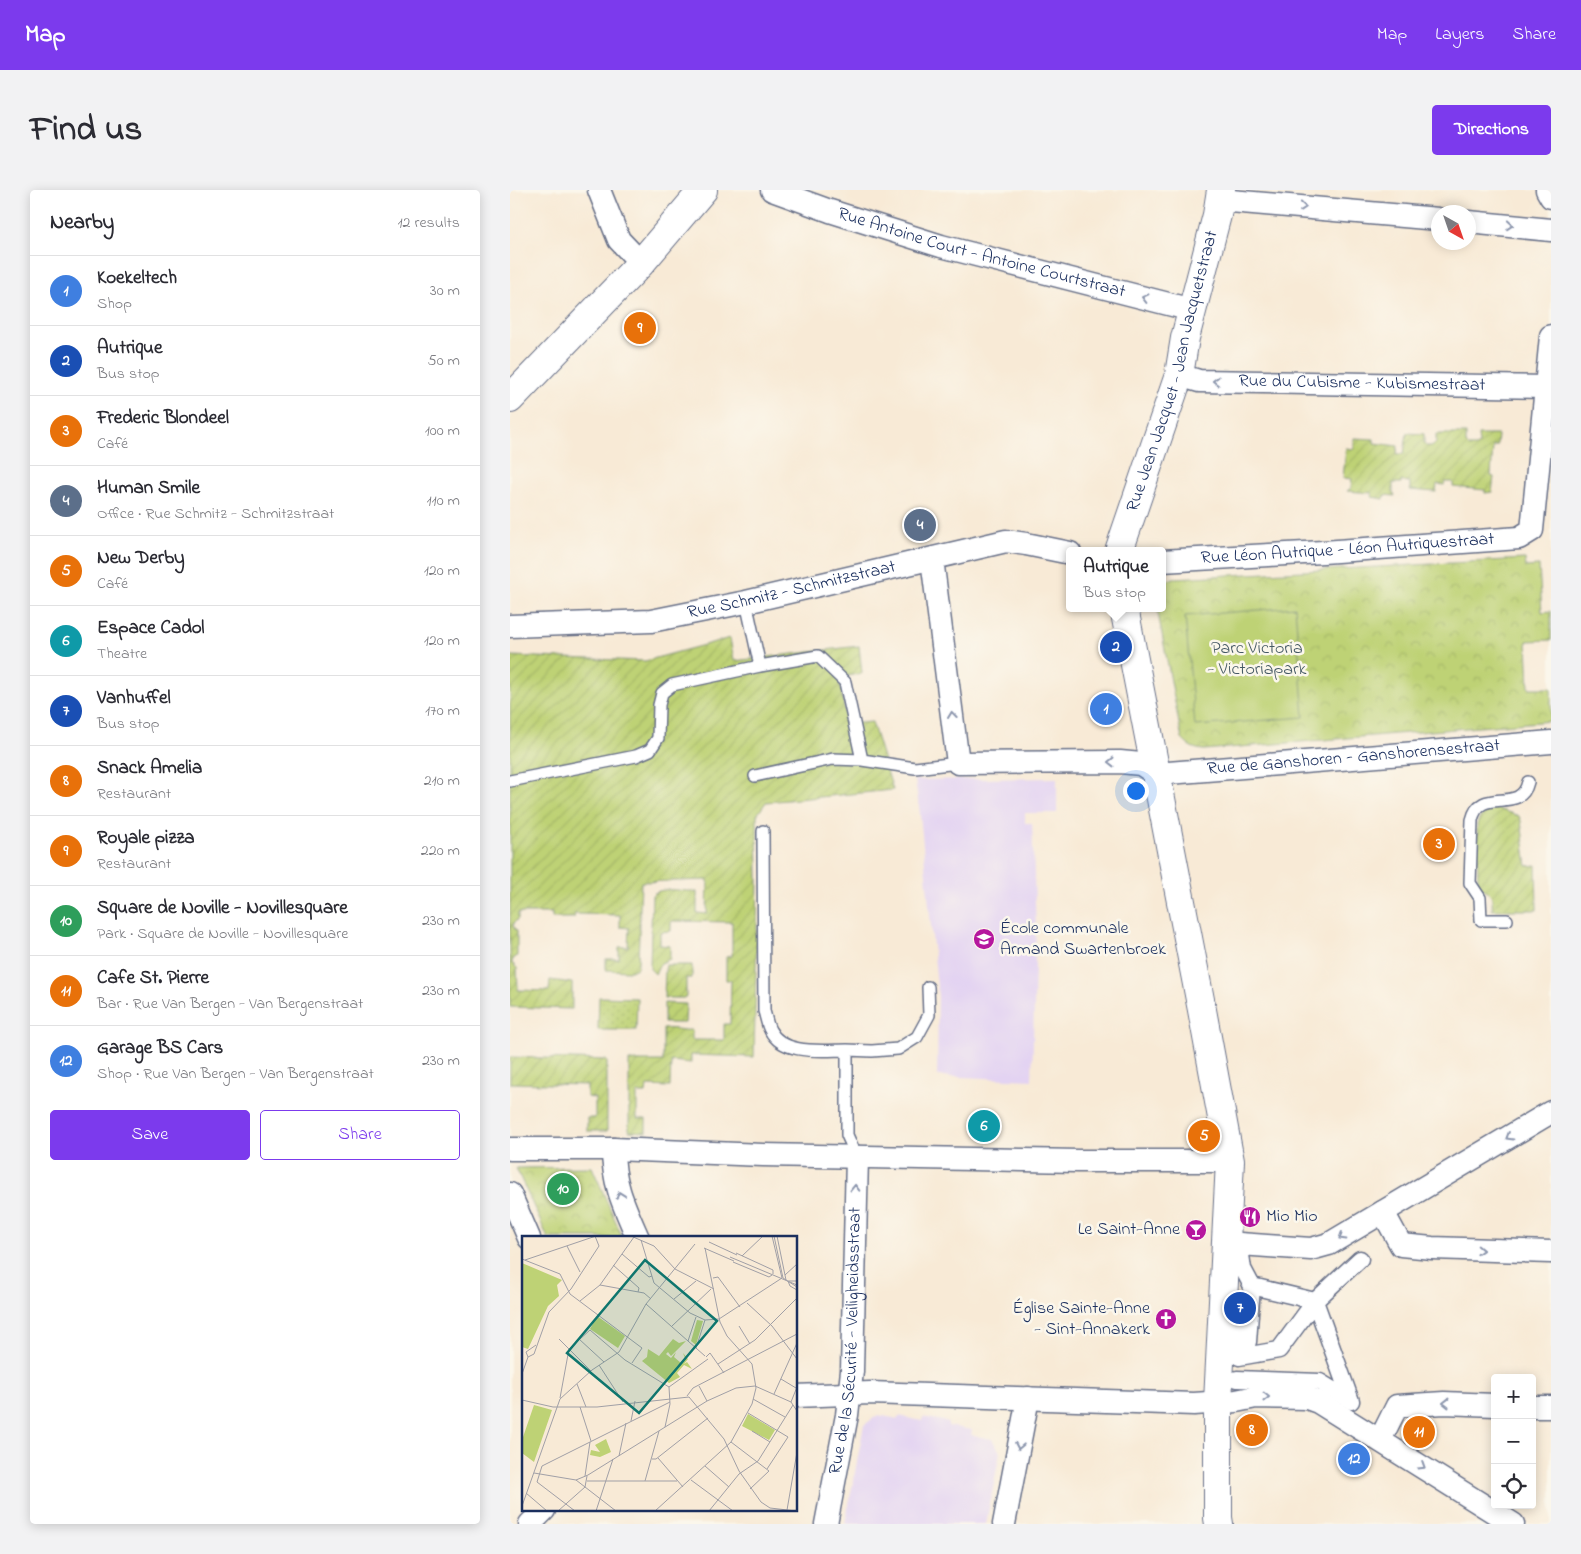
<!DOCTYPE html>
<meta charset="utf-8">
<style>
:root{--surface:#fff;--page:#f2f2f3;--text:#2b2b33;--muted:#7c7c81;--line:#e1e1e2;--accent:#7c3aed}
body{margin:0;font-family:"Indie Flower",sans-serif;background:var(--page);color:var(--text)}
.controls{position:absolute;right:15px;bottom:15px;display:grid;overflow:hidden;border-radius:5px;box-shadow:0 2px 12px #0003}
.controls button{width:45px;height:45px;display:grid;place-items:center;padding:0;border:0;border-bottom:1px solid var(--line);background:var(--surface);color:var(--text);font:25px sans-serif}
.compass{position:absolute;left:921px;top:15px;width:45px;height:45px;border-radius:50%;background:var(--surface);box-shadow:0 2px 12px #0003;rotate:140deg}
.you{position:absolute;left:625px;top:600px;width:18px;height:18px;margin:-12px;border:4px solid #fff;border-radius:50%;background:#1a73e8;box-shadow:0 0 0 8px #1a73e833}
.badge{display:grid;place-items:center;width:32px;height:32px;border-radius:50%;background:var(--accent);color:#fff;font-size:16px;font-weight:700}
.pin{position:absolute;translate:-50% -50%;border:2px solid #fff;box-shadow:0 1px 5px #0006}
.popup{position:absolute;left:556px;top:357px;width:100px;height:65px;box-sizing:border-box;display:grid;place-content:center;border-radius:5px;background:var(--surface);filter:drop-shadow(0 1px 4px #0005);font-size:16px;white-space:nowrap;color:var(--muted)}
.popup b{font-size:19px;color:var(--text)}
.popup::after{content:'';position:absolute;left:50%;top:100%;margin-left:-10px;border:10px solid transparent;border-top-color:var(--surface)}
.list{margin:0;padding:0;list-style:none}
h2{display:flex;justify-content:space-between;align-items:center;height:65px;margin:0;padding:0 20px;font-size:21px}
h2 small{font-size:16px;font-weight:400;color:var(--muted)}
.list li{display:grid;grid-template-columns:32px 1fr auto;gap:15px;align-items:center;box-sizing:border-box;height:70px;padding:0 20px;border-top:1px solid var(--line)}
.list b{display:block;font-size:19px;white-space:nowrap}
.list p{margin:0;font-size:16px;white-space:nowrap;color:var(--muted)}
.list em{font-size:16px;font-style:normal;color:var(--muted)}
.actions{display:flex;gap:10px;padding:15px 20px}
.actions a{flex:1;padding:11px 0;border:1px solid var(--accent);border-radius:5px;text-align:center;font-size:18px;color:var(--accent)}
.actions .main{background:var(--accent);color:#fff}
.icon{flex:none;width:28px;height:28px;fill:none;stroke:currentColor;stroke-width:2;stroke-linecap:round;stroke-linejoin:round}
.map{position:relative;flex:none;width:1041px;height:1334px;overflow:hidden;border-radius:5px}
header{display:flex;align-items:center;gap:30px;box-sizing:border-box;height:70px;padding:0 25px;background:var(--accent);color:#fff}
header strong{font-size:24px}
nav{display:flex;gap:28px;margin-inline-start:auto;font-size:18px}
.intro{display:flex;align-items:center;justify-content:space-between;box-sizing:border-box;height:120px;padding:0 30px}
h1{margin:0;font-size:35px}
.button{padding:12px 22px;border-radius:5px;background:var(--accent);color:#fff;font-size:18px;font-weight:700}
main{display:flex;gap:30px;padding:0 30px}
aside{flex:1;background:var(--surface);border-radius:5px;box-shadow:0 2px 12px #0003}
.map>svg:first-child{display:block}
.built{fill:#e3d3f2}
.grass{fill:url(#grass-dots);stroke:#6c806a}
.park{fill:url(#park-crowns);stroke:#6c806a}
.garden{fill:url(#garden-furrows);stroke:#6c806a}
.pitch{fill:#bed275;stroke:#6c806a}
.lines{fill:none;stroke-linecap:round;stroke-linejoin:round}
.service-casing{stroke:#687088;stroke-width:14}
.pedestrian-casing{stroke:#687088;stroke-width:19}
.minor-casing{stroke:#687088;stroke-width:25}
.tertiary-casing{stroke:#687088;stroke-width:30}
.service{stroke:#fff;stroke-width:11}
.pedestrian{stroke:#fff;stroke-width:16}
.minor{stroke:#fff;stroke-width:22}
.tertiary{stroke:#fff;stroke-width:28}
.oneway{stroke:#8d97ae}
.labels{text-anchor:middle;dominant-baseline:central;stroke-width:5;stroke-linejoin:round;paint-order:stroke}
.street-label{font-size:18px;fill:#1b2f5e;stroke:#fbf7ec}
.park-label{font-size:18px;fill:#445864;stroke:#fbf7ec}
.poi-label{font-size:18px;fill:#1b2f5e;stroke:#fbf7ec;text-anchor:start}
.inset-road{fill:none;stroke:#a09fa6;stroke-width:1}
.view{fill:#0f766e;fill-opacity:0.15;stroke:#0f766e;stroke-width:2.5}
.inset-edge{fill:none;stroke:#1b2f5e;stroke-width:2.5}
</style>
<header>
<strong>Map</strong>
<nav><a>Map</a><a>Layers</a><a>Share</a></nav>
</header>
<div class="intro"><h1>Find us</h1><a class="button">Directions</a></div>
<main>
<aside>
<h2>Nearby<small>12 results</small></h2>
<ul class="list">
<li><span class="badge" style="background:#3f7fe0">1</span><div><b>Koekeltech</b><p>Shop</p></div><em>30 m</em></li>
<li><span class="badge" style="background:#1a4fb4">2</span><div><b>Autrique</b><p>Bus stop</p></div><em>50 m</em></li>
<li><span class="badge" style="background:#e8710a">3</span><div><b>Frederic Blondeel</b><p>Café</p></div><em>100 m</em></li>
<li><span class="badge" style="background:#5c6f8a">4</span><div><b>Human Smile</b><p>Office · Rue Schmitz - Schmitzstraat</p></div><em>110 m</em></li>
<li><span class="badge" style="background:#e8710a">5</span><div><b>New Derby</b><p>Café</p></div><em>120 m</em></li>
<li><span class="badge" style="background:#0f9aa8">6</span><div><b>Espace Cadol</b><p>Theatre</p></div><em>120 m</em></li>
<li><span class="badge" style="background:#1a4fb4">7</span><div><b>Vanhuffel</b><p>Bus stop</p></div><em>170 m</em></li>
<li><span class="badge" style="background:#e8710a">8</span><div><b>Snack Amelia</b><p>Restaurant</p></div><em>210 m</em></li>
<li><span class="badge" style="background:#e8710a">9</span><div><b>Royale pizza</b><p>Restaurant</p></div><em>220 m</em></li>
<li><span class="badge" style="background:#2e9e5b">10</span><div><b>Square de Noville - Novillesquare</b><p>Park · Square de Noville - Novillesquare</p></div><em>230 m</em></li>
<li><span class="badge" style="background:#e8710a">11</span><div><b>Cafe St. Pierre</b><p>Bar · Rue Van Bergen - Van Bergenstraat</p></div><em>230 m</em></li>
<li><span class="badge" style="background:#3f7fe0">12</span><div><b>Garage BS Cars</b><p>Shop · Rue Van Bergen - Van Bergenstraat</p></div><em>230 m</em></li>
</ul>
<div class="actions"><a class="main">Save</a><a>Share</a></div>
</aside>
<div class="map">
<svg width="1041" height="1334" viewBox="0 0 1041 1334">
<defs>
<pattern id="grass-dots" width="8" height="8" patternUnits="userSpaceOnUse" patternTransform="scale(1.25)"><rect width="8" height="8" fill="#bed275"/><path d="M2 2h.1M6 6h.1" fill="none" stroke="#a3b568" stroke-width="1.8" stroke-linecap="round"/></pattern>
<pattern id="park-crowns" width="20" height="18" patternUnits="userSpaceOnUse" patternTransform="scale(1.25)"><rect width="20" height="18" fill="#bed275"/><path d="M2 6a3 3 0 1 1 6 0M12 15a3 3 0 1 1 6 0" fill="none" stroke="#a3b568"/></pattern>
<pattern id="garden-furrows" width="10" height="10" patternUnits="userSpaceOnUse" patternTransform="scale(1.25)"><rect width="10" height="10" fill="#bed275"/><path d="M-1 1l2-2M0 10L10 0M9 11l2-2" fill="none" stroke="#a3b568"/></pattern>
</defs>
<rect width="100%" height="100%" fill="#fbf7ec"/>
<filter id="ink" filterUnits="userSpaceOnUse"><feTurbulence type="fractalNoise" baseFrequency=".02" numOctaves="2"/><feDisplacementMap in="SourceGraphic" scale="10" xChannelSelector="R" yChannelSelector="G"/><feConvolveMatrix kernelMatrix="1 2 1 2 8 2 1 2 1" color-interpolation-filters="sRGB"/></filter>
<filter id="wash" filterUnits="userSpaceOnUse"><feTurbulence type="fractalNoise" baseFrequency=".0096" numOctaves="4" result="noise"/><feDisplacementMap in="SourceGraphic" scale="20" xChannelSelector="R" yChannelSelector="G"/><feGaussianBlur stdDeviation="1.12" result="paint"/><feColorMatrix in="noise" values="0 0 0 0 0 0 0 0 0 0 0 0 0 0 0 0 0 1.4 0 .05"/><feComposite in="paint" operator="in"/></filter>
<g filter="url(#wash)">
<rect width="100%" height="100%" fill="#f8ead6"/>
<path class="built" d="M547 588V623H515V633H522L526 738 522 890 427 886 428 806 410 624 405 590Z
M368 1225 388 1229 389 1226 412 1231 413 1227 438 1232V1236L462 1240 461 1245 482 1249 490 1262 476 1334H335L354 1235Z"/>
<path class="grass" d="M89 807 127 808 126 840H88Z"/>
<path class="park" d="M1015 369 1016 377 1029 376 1032 422 1041 421V450L1017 451 1019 498H1041V531L694 560C684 559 679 557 672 549L647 418H652V392L664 388Z
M82 977 113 1048H38L6 978Z"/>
<path class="garden" d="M897 243 914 244V253L916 256H923L926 253V244H956V254L959 257H966L969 254 968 245H988L987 256H983L981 286 984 287 982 302 975 303V300L943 297V292H935L934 295 927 294 926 302 900 300V292L891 291V293H883V303L885 306 874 305V309L862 307V303L837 301 841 298 842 289 833 288 836 258 844 259V248L864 249V253L888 256 887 264H894Z
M220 448 224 471 349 456 352 483 329 488 337 534 362 532 383 600 256 612 247 625 248 691 244 867 181 865V873L161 871 160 897 137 896 136 903H127V929H136V942L119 941V871H153V839C162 837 172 841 182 840V850H214V834H220L221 790H216V767L222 766V732L161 731V741L150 742V755L160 756V769L151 773 145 784 140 779V775L142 705C151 696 174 701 187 702V723L197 724 198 690 131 692 128 773 127 778 121 781 96 780V769H109V757H118L119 738 110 737V725L65 724 64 728H42V723H8V729L3 734 4 738 7 741V766L3 768 2 773 7 778 8 800 39 801 40 790 62 793V819L0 817V466L135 471Z
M988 619 1009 626 1011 631 1017 676 1026 675 1027 720H982C983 702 981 705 968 695L967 634C971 623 977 620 988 619Z
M156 775H182V788H176V808H154L155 780Z
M154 813 176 814 175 833H154Z
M0 867 96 870 97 872V941H77V928H85V908L77 907V895L0 893Z"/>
<path class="pitch" d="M785 417 794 527 685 536 675 426Z"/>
</g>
<g filter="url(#ink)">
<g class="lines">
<g class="service-casing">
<path id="service" d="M236 412 250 476 308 466 335 492 352 570
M245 586 323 569 352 570 405 578 448 573
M0 591 126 566 140 560 148 548 149 515 152 503 162 495 250 476
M253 641 254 821C256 827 257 835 260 840 273 866 313 860 337 860
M997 730H971L970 708 960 693 962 630C970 594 1010 626 1018 592
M347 967 337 945V860L362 861 388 859 407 847 419 825 418 797"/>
</g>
<g class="pedestrian-casing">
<path id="pedestrian" d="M731 1065 733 1079 742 1096 805 1111 841 1211
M732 1138 729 1167 769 1160 805 1111 850 1069
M738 1152 742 1096
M727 1189 810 1192 841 1211"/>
</g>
<g class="minor-casing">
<g id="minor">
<path d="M89 0 109 50 131 73"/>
<path id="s1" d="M262 0 320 21 431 56 682 120"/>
<path d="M1037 0 1041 7"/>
<path d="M709 10 928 29"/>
<path d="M958 32 1041 40"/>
<path id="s2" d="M669 185 689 191 1035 197"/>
<path id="s3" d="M422 369 448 573 610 572 631 574 646 584 1041 552"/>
<path id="s4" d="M652 371 813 362 1009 348 1022 340 1041 146"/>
<path id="s5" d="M0 436 141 431 236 412 496 351 516 354 560 363"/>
<path d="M0 959H103L253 965 568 971H720"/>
<path d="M103 959C103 994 114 1016 128 1048"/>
<path d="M0 1004 19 1048"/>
<path d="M873 1022 891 1055 922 1058 1041 1062"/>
<path d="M716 1053 801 1059 819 1054 1041 922"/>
<path d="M286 1206 360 1203 684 1214 726 1211 746 1207 797 1208 808 1212 1003 1334"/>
<path d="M1022 1217H1041"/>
<path d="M870 1250 887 1216 934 1213 985 1215"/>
<path d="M20 1334 34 1320"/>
<path id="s6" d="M316 1334 337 1225 342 1181 347 967"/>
<path d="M494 1334 518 1208"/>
</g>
</g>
<g class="tertiary-casing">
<g id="tertiary">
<path d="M0 209 131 73 193 0"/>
<path id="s7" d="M609 361 669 185 675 148 707 25 711 0"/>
<path d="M614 418 692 820 720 971 708 1212V1328L709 1334"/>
</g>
</g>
<use href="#service" class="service"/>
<use href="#pedestrian" class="pedestrian"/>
<use href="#minor" class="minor"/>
<use href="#tertiary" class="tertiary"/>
</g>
<defs><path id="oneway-chevron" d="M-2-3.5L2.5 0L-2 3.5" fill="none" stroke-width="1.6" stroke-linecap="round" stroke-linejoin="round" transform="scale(1.25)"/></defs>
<g class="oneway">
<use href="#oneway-chevron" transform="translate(793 17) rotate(5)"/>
<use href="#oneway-chevron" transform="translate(1000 35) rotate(5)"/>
<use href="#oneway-chevron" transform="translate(635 108) rotate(-166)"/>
<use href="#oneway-chevron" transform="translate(706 191) rotate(-179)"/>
<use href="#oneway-chevron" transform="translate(442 525) rotate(-97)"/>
<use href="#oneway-chevron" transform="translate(601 572) rotate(180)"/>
<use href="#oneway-chevron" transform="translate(999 947) rotate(149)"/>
<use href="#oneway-chevron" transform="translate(345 998) rotate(-89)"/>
<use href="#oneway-chevron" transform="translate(110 1005) rotate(-109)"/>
<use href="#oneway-chevron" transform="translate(832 1047) rotate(149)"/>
<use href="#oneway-chevron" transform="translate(970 1060) rotate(2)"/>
<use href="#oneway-chevron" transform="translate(756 1207) rotate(1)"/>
<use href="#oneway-chevron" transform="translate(936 1213) rotate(-180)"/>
<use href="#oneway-chevron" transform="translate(509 1256) rotate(101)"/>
<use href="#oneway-chevron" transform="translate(912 1276) rotate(32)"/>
</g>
</g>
<defs>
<g id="school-disc" transform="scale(1.125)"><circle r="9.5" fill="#b5179e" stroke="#fbf7ec"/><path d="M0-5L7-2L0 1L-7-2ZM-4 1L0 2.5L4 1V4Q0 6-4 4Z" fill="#fff"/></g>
<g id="restaurant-disc" transform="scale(1.125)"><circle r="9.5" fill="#b5179e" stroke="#fbf7ec"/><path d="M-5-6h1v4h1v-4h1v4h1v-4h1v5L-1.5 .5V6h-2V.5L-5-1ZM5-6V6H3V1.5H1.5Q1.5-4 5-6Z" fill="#fff"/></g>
<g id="bar-disc" transform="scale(1.125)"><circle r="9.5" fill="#b5179e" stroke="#fbf7ec"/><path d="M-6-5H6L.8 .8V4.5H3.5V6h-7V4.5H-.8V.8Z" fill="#fff"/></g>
<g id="church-disc" transform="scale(1.125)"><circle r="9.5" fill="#b5179e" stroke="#fbf7ec"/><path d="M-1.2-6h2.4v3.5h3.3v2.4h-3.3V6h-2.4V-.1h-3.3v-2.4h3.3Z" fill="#fff"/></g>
</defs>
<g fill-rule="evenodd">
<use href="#school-disc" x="474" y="749"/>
<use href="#restaurant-disc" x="740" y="1027"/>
<use href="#bar-disc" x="686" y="1040"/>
<use href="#church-disc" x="656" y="1129"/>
</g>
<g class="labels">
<g class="street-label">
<text stroke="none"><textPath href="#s1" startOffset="219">Rue Antoine Court - Antoine Courtstraat</textPath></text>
<text stroke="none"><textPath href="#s7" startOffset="188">Rue Jean Jacquet - Jean Jacquetstraat</textPath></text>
<text stroke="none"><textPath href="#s2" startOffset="184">Rue du Cubisme - Kubismestraat</textPath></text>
<text stroke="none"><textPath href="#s4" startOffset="186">Rue Léon Autrique - Léon Autriquestraat</textPath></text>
<text stroke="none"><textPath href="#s5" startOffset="285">Rue Schmitz - Schmitzstraat</textPath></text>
<text stroke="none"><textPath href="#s3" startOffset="605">Rue de Ganshoren - Ganshorensestraat</textPath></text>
<text stroke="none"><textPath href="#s6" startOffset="185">Rue de la Sécurité - Veiligheidsstraat</textPath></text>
</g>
<g class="park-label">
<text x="747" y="459">Parc Victoria<tspan x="747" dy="21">- Victoriapark</tspan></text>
</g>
<g class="poi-label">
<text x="490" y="739">École communale<tspan x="490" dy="21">Armand Swartenbroek</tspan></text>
<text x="756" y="1027">Mio Mio</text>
<text x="670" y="1040" text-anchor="end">Le Saint-Anne</text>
<text x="640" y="1119" text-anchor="end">Église Sainte-Anne<tspan x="640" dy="21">- Sint-Annakerk</tspan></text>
</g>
</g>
<g transform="translate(12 1046)">
<rect width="275" height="275" fill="#f8ead6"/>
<path d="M75 80 103 100 96 112 68 93ZM175 84 181 85 174 109 169 105ZM12 169 30 174 12 226 0 217V204ZM226 178 253 194 247 204 220 190ZM84 203 89 216 78 221 68 219 69 214 78 216 73 209Z" fill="#bed275"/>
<path d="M151 103 157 107 164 105 149 120 146 116 144 118 149 122 154 116 152 121 159 127 163 122 161 117 166 123 162 128 165 126 170 133 162 129 155 137 158 141 147 147 120 125 125 121 126 113 137 120Z" fill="#bed275"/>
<path d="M0 27 40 44 35 49 37 60 26 70 6 113 0 111Z" fill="#bed275"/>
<path class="inset-road" d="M109 0 132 10 153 33 192 53M250 0 260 42M252 0 261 42 275 51M255 0 264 44M119 4 132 47 168 77 183 84 197 83 260 42M187 6 215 19M45 10 58 36M182 12 212 25M214 17 251 34V38M100 18 127 41 130 40M220 20 241 0M208 21 275 49M0 23 38 38 48 58 120 112 110 127M3 24 74 0M211 26 247 41 250 39M91 29 117 52 116 56M263 39 275 28M191 42 196 41 218 71M275 45H266L268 50 275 54M78 49 122 57 129 63M152 63 174 45M58 65 78 49 112 1M225 67 250 90 275 123M124 68 183 120M150 90 189 53M217 90 228 108M37 103 69 135M57 103 82 126M166 105 174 81M174 112 183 84M47 113 68 94 103 124 147 151 148 168 143 191M6 121 12 118 27 76 49 53 77 10 73 0M184 121 188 117 202 137M196 128 233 104 275 62M77 129 101 166M0 138 6 121 4 116 14 109M259 143 274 152M55 148 64 171M177 150 185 165M147 151 186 123M252 158 275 107M165 160 171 152 275 98M38 162 47 113M231 163 263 181M0 164 31 171H75L167 161 202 203 217 235 239 266 248 272 274 275M269 166 275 151M58 171 69 205M226 177 266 201 245 233M109 185 113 165M230 195 248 206M209 206 247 235 228 253M97 220 104 187M136 222 161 251M130 223H134L186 182M183 230 207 251M12 237 54 244 66 239 185 165 214 152 233 150 269 166 275 175M63 240 68 206M54 244 94 275M169 244 211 275M65 245H155M123 245 137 195M4 257 25 275M0 270 38 163 70 134 97 116 124 68 173 8M265 274 275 216M36 275 63 251 65 240M53 275 15 246 20 230 148 166M74 275 91 223M133 275 209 206 230 168 234 152 230 128 205 100 198 86 183 12M187 275 217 238 236 225 271 169"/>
<path class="view" d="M123 24 195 85 117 177 45 117Z"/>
<rect width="275" height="275" class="inset-edge"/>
</g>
</svg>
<div class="controls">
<button>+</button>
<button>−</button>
<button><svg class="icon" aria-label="locate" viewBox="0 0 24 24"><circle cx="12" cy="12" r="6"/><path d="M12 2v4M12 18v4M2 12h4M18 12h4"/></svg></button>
</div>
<svg class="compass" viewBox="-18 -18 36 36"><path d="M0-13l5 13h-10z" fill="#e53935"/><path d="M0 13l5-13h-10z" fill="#7c7c81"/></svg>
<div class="you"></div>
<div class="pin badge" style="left:596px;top:519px;background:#3f7fe0">1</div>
<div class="pin badge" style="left:606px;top:457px;background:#1a4fb4">2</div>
<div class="popup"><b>Autrique</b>Bus stop</div>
<div class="pin badge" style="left:929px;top:654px;background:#e8710a">3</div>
<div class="pin badge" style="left:410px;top:335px;background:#5c6f8a">4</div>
<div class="pin badge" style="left:694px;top:946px;background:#e8710a">5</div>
<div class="pin badge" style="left:474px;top:936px;background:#0f9aa8">6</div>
<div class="pin badge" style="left:730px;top:1118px;background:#1a4fb4">7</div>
<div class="pin badge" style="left:742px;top:1240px;background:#e8710a">8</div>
<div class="pin badge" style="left:130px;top:138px;background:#e8710a">9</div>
<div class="pin badge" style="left:53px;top:999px;background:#2e9e5b">10</div>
<div class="pin badge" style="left:909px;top:1242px;background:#e8710a">11</div>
<div class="pin badge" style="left:844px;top:1269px;background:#3f7fe0">12</div>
</div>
</main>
